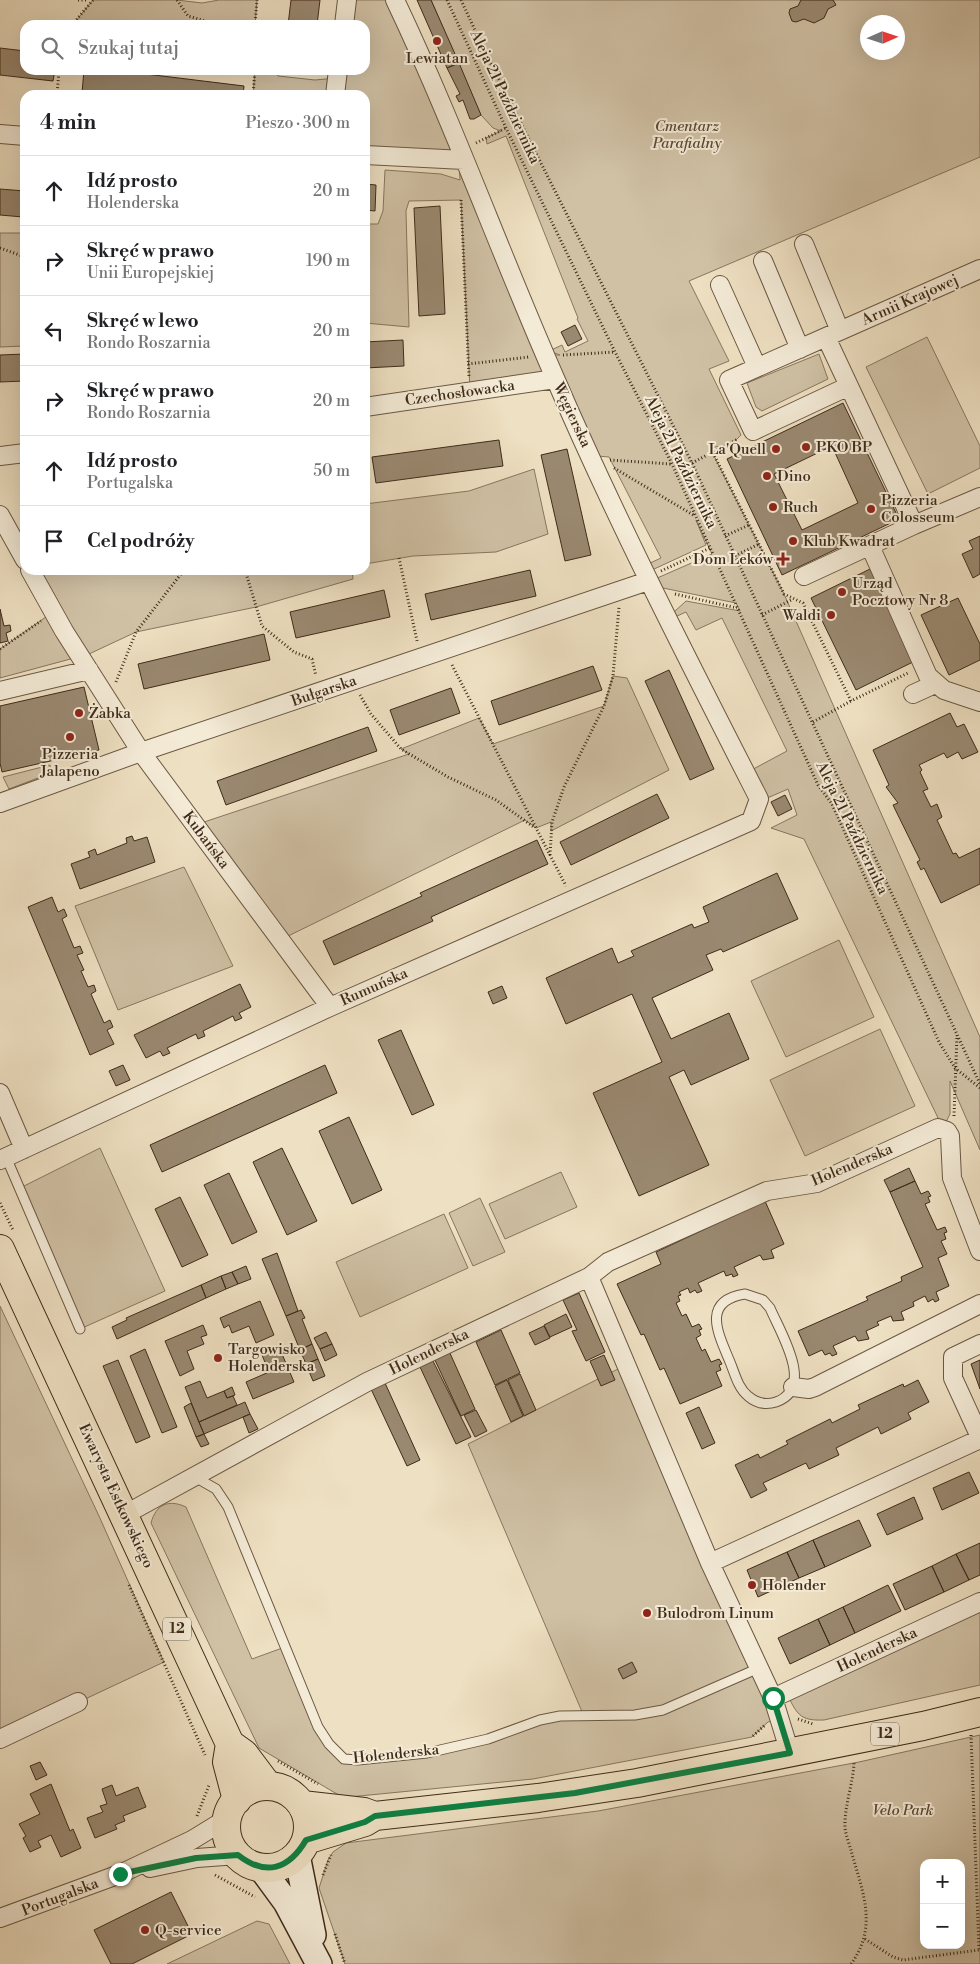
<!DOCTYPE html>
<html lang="pl">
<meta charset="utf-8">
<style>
:root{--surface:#fff;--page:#f6f6f6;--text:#202124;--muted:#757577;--line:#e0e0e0}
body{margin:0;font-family:"Libre Bodoni",serif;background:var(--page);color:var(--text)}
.controls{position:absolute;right:15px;bottom:15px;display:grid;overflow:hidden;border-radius:10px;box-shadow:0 5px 20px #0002}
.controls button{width:45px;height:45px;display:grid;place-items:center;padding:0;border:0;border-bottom:1px solid var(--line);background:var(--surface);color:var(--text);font:25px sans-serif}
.compass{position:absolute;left:860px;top:15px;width:45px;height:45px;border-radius:50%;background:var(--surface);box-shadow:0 5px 20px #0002;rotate:87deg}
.stop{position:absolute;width:15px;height:15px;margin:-11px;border:4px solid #0b8043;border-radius:50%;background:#fff}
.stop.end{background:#0b8043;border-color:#fff;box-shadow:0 1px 5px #0008}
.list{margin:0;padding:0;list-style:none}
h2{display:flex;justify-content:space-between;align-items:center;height:65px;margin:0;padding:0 20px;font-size:21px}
h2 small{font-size:16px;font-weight:400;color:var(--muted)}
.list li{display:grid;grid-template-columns:32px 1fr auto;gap:15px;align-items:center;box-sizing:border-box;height:70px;padding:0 20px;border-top:1px solid var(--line)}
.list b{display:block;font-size:19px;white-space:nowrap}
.list p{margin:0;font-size:16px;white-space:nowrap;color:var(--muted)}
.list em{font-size:16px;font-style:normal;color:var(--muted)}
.icon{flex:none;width:28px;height:28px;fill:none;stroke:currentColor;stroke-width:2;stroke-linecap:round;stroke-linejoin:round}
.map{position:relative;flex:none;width:980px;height:1964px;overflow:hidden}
.search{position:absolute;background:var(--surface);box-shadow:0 5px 20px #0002;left:20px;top:20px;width:350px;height:55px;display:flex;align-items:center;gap:12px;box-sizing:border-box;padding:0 18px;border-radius:15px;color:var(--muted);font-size:19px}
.panel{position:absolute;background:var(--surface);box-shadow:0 5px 20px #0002;left:20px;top:90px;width:350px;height:485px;border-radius:15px}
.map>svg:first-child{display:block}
.green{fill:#d0c1a5;stroke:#88765f;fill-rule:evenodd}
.building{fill:#9a8971;stroke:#3f2b19;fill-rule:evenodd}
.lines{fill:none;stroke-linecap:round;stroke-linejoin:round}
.lane-casing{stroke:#6b5843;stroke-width:11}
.street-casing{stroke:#6b5843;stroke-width:20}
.secondary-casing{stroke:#3f2b19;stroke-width:28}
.primary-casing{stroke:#3f2b19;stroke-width:30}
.path{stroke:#3f2b19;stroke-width:3;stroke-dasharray:1 2.5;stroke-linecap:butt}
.lane{stroke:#f4ebd7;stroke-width:9}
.street{stroke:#f4ebd7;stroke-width:18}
.secondary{stroke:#f4ebd7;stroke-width:25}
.primary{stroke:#eee0c2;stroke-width:28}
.route{stroke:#0b8043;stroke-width:6}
.poi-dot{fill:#8f2418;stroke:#f4ebd7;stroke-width:2}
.labels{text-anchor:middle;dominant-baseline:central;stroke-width:4;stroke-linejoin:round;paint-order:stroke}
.shield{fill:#f4ebd7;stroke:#756552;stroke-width:1}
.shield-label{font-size:14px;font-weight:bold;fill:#3f2b19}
.poi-label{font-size:15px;fill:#3f2b19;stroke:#f4ebd7;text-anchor:start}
.street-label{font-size:15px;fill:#3f2b19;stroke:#f4ebd7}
.park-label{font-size:15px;font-style:italic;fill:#5c4935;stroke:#f4ebd7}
</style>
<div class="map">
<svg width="980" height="1964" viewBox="0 0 980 1964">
<rect width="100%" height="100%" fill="#eee0c2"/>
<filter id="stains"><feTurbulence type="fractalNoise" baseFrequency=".004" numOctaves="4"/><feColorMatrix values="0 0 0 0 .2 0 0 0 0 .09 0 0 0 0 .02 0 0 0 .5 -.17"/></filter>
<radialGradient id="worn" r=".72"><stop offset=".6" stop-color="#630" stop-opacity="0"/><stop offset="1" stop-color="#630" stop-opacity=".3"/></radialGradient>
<path class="green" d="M93 0H177L202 3 219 0H257L255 25H126L75 22Z
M347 0H395L545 355H560L549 351 562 345 565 352 588 341 577 319 578 318 506 136 487 144 486 138 501 131 493 128 481 115 431 0H980V157L689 281 729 361 709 369 741 435 732 444 710 448 784 594 980 1037V1150L950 1081V1114L946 1122 939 1120 804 839 771 828 797 815 788 789 765 799 746 773 787 751 722 618 696 630 686 612 675 617 674 612 686 601 740 611 736 603 663 588 655 579 712 554 696 520 706 545 652 570 648 564 661 558 609 457 597 456 555 379 470 391 461 200 409 201 406 211 409 327 365 323V224H378L383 211 385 170 441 174 460 180 459 160 365 155V95H253L255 70H276L278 76 315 80 336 78 338 70H365V25H344ZM868 22H898V52H868Z
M0 233H25V346L0 347Z
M927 337 980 446V468L928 494 866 367Z
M819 354 828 379 762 411 756 407 747 383Z
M534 469 548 534 496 552 413 556 365 564V504L469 491Z
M30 570H352L353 579 256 607 136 632 89 654 0 678V649L53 612Z
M613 676 627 678 669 770 551 831V822L536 828 525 820 280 940 195 825 409 754 401 749 479 718 493 744 604 706Z
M50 765 51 773 9 789 3 777Z
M184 867 233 966 118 1010 75 906Z
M839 940 874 1017 786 1057 751 981Z
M880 1029 915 1106 805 1156 770 1080Z
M100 1148 165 1291 80 1329 20 1188Z
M561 1172 577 1207 505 1239 489 1204Z
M480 1198 505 1252 473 1266 449 1213Z
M444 1214 468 1268 360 1317 336 1262Z
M0 1306 99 1516 164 1662 0 1739Z
M626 1365 781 1719 768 1722 752 1737 533 1779 349 1797H342L259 1748 151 1523C156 1504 169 1499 186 1507L252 1659 285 1647 318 1727 344 1759 427 1753 540 1720 583 1714 468 1444Z
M980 1602V1685L824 1720C799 1721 797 1714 786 1692Z
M980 1735V1964H345L319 1888 328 1860 333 1852 346 1843 598 1811 859 1762ZM924 1863H961V1945H924Z
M257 1921 269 1924 290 1964H167Z"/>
<path class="building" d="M291 0H320L317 25H288Z
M417 0H431L459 63 447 68Z
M801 0H833L836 5 828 9 824 18 814 23 804 19 796 22 792 21 789 13 790 9 798 6Z
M0 48 25 51V70H55L53 81 0 75Z
M459 63 481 115 474 119H470L463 100 459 102 456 96 460 94 447 68Z
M84 70H113L244 86 243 95H99L82 93Z
M365 184 376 185 375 211 365 210Z
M25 187V213L23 217 0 215V189L25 191Z
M440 206 445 314 419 316 414 208Z
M575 325 582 339 568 346 561 332Z
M403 340 404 366 365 368V342Z
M25 354V381L0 382V355Z
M843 403 899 519 782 575 727 459ZM832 446 858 503 802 530 774 474Z
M499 440 503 466 376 483 372 457Z
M567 449 591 555 565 561 541 455Z
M980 536V574L973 578 962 554 973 549 969 541Z
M870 569 915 661 856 690 811 598Z
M530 570 536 596 431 620 425 594Z
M384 590 390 617 296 638 290 612Z
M958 598 980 644V660L949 675 921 615Z
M0 609 4 626 10 625 11 631 6 633 8 641 0 643Z
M264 634 270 660 144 689 138 664Z
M593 666 602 690 499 725 491 701Z
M669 670 714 769 690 780 645 681Z
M84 687 99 750 2 772 0 763V706Z
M451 688 460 713 399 735 390 710Z
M950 713 957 727 964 724 978 752 962 759 958 752 947 758 944 753 919 765 922 770 920 772 928 789 923 791 931 807 937 804 942 817 937 820 953 854 956 853 959 858 980 848V884L941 903 924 868 921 870 917 862 920 860 893 805 898 803 886 787 889 785 873 750Z
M368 727 377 751 226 805 217 781Z
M657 794 669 818 571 865 560 842Z
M785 795 792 809 778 816 771 802Z
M132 836 134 841 147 837 155 862 80 889 71 864 90 857 88 852 95 849 97 855 127 843 126 838Z
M537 840 548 864 431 917 433 921 334 965 323 941 422 896 420 893Z
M777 873 798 919 723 952 721 949 706 955 713 970 652 998 671 1039 729 1013 749 1059 691 1085 684 1070 669 1077 709 1165 639 1196 593 1093 662 1062 632 994 566 1024 546 978 612 948 618 963 634 956 631 951 692 924 694 928 709 922 703 907Z
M52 897 58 912 64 909 67 916 62 919 74 948 80 946 83 953 77 955 84 970 81 971 88 987 94 985 96 991 91 994 104 1023 110 1020 113 1027 107 1030 114 1044 90 1055 28 907Z
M240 984 251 1007 239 1013 242 1018 235 1021 233 1016 203 1031 205 1036 198 1039 196 1034 167 1048 170 1053 163 1056 160 1051 146 1058 134 1035Z
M502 986 507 998 493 1004 488 992Z
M401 1030 434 1105 412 1115 378 1040Z
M123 1065 130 1080 116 1086 109 1071Z
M325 1065 337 1093 162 1172 150 1145Z
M349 1117 382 1190 352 1204 319 1131Z
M282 1148 317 1221 287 1235 253 1162Z
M909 1168 915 1181 890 1192 884 1180Z
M229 1173 257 1232 232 1244 204 1185Z
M915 1181 921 1194 928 1191 931 1196 928 1197 930 1202 925 1204 937 1230 945 1227 947 1232 944 1233 946 1239 941 1241 947 1254 938 1258 949 1286 936 1292 939 1300 935 1302 933 1299 928 1302 925 1296 913 1302 914 1306 901 1312 904 1320 893 1321 891 1316 877 1322 879 1325 866 1331 869 1339 858 1341 855 1336 833 1346 837 1354 832 1356 830 1353 825 1355 822 1350 809 1356 798 1331 868 1300 866 1297 902 1281 901 1277 923 1267 890 1192Z
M180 1197 208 1255 182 1267 155 1209Z
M765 1201 784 1244 771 1250 774 1258 763 1260 760 1255 734 1267 738 1275 733 1277 732 1274 726 1276 724 1271 698 1283 702 1291 697 1293 695 1290 690 1293 688 1288 679 1292 681 1295 678 1296 680 1301 676 1303 682 1316 686 1314 692 1327 699 1324 702 1329 699 1330 701 1335 696 1338 702 1351 705 1349 711 1362 719 1359 722 1364 719 1365 721 1370 716 1372 722 1386 680 1404 664 1368 660 1370 644 1334 641 1335 617 1284 661 1264 656 1252Z
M277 1253 298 1311 286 1316 262 1259Z
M246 1266 251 1279 238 1284 232 1272Z
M232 1272 238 1284 226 1289 221 1276Z
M221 1276 226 1289 206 1298 201 1285Z
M201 1285 206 1298 117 1339 112 1327 127 1320 126 1318Z
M579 1293 605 1352 586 1361 572 1331 577 1330 563 1300Z
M260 1301 274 1335 256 1343 249 1326 232 1333 229 1325 224 1328 220 1318Z
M301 1310 305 1318 302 1319 312 1344 300 1350 286 1316Z
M566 1314 572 1327 550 1337 544 1325Z
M203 1325 207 1335 201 1337 204 1344 187 1351 194 1369 180 1376 165 1341Z
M544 1326 550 1338 535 1345 529 1333Z
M501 1330 520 1373 495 1385 476 1342Z
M326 1332 332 1344 320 1349 314 1338Z
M312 1344 318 1359 306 1364 300 1350Z
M332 1344 337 1355 325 1361 320 1349Z
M279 1347 294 1382 253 1399 246 1382 269 1372 262 1355Z
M145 1349 177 1427 162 1433 130 1356Z
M449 1351 475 1409 461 1416 434 1358Z
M604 1355 615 1380 601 1386 590 1361Z
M318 1359 325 1376 313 1381 306 1364Z
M118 1360 150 1437 136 1443 103 1366Z
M980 1360V1389L971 1364Z
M433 1361 471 1437 456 1444 420 1367Z
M520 1374 536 1410 524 1416 508 1380Z
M507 1380 523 1416 511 1422 495 1386Z
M918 1380 929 1402 908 1413 911 1419 881 1434 878 1427 836 1448 839 1455 809 1469 806 1463 763 1483 767 1490 751 1498 735 1465 758 1454 760 1458 788 1444 786 1441 830 1419 832 1423 860 1409 858 1405 903 1384 904 1387Z
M200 1381 207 1398 224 1391 227 1398 233 1396 237 1405 199 1422 185 1387Z
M385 1383 420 1460 407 1466 371 1389Z
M232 1387 235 1395 227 1398 224 1391Z
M245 1402 250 1414 204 1434 199 1422Z
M191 1403 204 1434 196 1437 184 1407Z
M699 1407 715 1443 702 1449 686 1413Z
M476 1410 487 1431 475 1437 464 1415Z
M250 1414 258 1429 249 1433 243 1417Z
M204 1434 209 1444 201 1447 196 1437Z
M969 1472 979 1493 942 1510 933 1488Z
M914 1497 923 1519 887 1535 877 1514Z
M859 1520 871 1546 825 1567 813 1540Z
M813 1540 825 1567 799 1578 787 1552Z
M980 1543V1575L969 1580 956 1554Z
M787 1552 799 1578 758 1597 747 1570Z
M956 1554 969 1580 944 1592 932 1566Z
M932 1566 944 1592 905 1610 893 1584Z
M888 1585 901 1611 855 1633 843 1607Z
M843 1607 855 1633 830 1645 818 1619Z
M818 1619 830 1645 790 1664 778 1638Z
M632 1662 637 1672 623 1679 618 1669Z
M40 1762 47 1775 36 1780 30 1766Z
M51 1784 70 1831 73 1829 81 1848 61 1857 51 1835 38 1841 41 1847 30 1852 23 1838 26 1836 19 1824 40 1814 30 1794Z
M112 1785 116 1796 138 1787 146 1807 123 1816 125 1821 115 1825 117 1829 95 1838 87 1818 103 1812 100 1806 107 1804 102 1789Z
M171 1892 192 1934 132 1964H111L94 1930Z"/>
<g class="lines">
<g class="lane-casing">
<path id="lane" d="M6 1157 80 1329
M745 1294 763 1300 770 1308C780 1332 816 1388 776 1402 766 1405 756 1403 748 1396 738 1388 735 1374 730 1362 719 1335 700 1301 745 1294Z
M195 1477 216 1489 228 1507 318 1727 329 1744 344 1759 358 1760 427 1753 488 1739 540 1720 560 1716 635 1715 663 1710 759 1668"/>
</g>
<g class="street-casing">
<path id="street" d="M344 25 347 0
M335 95 338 70
M0 134 25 136
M365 155 464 160
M804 244 840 331
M763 261 800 349
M720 285 757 367
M826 337 729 380 753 431 849 386
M365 407 555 379
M0 456 25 453
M0 515 25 560
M914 525 980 497
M870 546 928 676 944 690 980 702
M30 570 64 631 141 752 330 1007
M804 576 914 525 826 337 980 269
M0 691 89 670
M913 694 935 684
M0 803 141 752 648 581
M0 1093 24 1149
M0 1160 330 1007 751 821 759 799C688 660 617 522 555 378 500 253 454 124 395 0
M980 1344 953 1357V1378L980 1437
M793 1387 809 1389 815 1387 980 1304
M124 1515 367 1382 589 1277
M710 1563 980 1439
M773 1698 980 1602
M0 1739 78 1702
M790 1753 773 1698 710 1563 589 1277 608 1262 767 1191 817 1183 938 1128 947 1131 950 1136 952 1178 980 1251
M150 1868 197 1858 238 1855
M0 1918 120 1874 192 1840 228 1818"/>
</g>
<g class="secondary-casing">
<path id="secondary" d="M297 1855 313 1935
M261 1868 286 1902 319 1964"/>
</g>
<g class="primary-casing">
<path id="primary" d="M0 1249 230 1744 244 1754 268 1786
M230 1744 227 1762 237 1800
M226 1827a41 41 0 1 1 82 0a41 41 0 1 1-82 0Z
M302 1805 364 1812 375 1816 538 1798 637 1783 923 1726 980 1712
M306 1840 365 1822 375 1816"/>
</g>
<path class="path" d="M78 0H86
M177 0 188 16 219 25
M447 0 506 128 615 352 672 464 818 785 832 804 939 1042 955 1068 980 1088
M461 0 487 56 692 463 980 1084
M72 25 93 0
M255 25 257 0
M57 95 59 70
M253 95 255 70
M476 143 506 128
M461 200 469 376
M0 248 25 257
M563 355 615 352
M468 364 529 357
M713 453 784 594 803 603 851 701 908 673
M610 460 671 464
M692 463 738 439
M614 468 695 516
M365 533V535
M725 536 749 525
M735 556 759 544
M399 558 417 641
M245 570 262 626 294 652 312 659 316 676
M661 571 710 548
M675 594 737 608
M762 615 793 599
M0 649 41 621
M452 665 566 886
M116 682 136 632 184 570
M360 695 371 714 401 749 448 777 496 800 535 828
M813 722 851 701
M550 855 552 822 564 787 604 706 613 676 619 607
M954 1116 957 1035
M0 1203 13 1230
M129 1585 205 1755
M798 1719 813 1724
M971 1735 979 1950
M753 1736 765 1725
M278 1761 318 1784
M197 1816 209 1785
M215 1875 255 1897
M323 1875 331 1855
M335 1934 345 1964
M865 1939 893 1957 903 1960 979 1950
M851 1964C878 1927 863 1893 852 1854 850 1846 846 1836 845 1828 844 1806 853 1785 854 1763"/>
<use href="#lane" class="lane"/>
<use href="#street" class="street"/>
<use href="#secondary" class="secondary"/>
<use href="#primary" class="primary"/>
</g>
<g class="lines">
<path class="route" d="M120 1874 196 1858 238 1855C266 1877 289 1869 306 1840L365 1822 375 1816 575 1793 790 1753 773 1698"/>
</g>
<g class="poi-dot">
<circle cx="437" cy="41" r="5"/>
<circle cx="806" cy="447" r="5"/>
<circle cx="776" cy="449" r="5"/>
<circle cx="767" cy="476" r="5"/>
<circle cx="773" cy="507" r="5"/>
<circle cx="871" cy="509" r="5"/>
<circle cx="793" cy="541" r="5"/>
<path d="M780.5 551.5h5v5h5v5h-5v5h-5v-5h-5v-5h5z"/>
<circle cx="842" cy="592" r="5"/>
<circle cx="831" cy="615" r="5"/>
<circle cx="79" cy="713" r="5"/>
<circle cx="70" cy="737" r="5"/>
<circle cx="218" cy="1358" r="5"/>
<circle cx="752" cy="1585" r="5"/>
<circle cx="647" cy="1613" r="5"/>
<circle cx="145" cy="1930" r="5"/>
</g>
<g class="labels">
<g class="shield">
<rect x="163" y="1617.5" width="28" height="23" rx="4"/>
<rect x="871" y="1722.5" width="28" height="23" rx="4"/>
</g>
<g class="shield-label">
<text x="177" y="1629">12</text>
<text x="885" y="1734">12</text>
</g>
<g class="poi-label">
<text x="437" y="58" text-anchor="middle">Lewiatan</text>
<text x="816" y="447">PKO BP</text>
<text x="766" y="449" text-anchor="end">La'Quell</text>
<text x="777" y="476">Dino</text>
<text x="881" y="500">Pizzeria<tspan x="881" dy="17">Colosseum</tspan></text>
<text x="783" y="507">Ruch</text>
<text x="803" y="541">Klub Kwadrat</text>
<text x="773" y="559" text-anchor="end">Dom Leków</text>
<text x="852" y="583">Urząd<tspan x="852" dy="17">Pocztowy Nr 8</tspan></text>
<text x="821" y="615" text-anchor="end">Waldi</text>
<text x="89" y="713">Żabka</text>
<text x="70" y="754" text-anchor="middle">Pizzeria<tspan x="70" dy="17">Jalapeno</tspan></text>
<text x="228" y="1349">Targowisko<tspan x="228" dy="17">Holenderska</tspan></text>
<text x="762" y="1585">Holender</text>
<text x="657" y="1613">Bulodrom Linum</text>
<text x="155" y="1930">Q-service</text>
</g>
<g class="street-label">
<text transform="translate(505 97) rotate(65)">Aleja 21 Października</text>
<text transform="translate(910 300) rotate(-24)">Armii Krajowej</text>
<text transform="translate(460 393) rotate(-8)">Czechosłowacka</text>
<text transform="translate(572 415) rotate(65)">Węgierska</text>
<text transform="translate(681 462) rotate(64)">Aleja 21 Października</text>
<text transform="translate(324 691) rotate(-19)">Bułgarska</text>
<text transform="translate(852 828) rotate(64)">Aleja 21 Października</text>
<text transform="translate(206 840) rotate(53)">Kubańska</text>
<text transform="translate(374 987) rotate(-24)">Rumuńska</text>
<text transform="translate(852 1165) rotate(-23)">Holenderska</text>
<text transform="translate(429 1352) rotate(-26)">Holenderska</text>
<text transform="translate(116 1496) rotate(65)">Ewarysta Estkowskiego</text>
<text transform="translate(877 1650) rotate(-25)">Holenderska</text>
<text transform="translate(396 1754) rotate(-6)">Holenderska</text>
<text transform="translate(60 1897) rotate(-21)">Portugalska</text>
</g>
<g class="park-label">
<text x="687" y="126">Cmentarz<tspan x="687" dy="17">Parafialny</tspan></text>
<text x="903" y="1810">Velo Park</text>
</g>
</g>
<rect width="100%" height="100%" filter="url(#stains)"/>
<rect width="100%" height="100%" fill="url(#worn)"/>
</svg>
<div class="controls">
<button>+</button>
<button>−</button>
</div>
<svg class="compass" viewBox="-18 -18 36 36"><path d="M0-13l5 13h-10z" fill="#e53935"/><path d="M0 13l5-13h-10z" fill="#757577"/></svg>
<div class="stop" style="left:773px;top:1698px"></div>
<div class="stop end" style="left:120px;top:1874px"></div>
<div class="search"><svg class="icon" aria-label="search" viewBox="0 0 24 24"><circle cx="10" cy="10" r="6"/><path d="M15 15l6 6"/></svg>Szukaj tutaj</div>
<section class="panel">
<h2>4 min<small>Pieszo · 300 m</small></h2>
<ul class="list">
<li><svg class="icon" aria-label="ahead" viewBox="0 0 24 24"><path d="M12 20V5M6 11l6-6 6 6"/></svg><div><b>Idź prosto</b><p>Holenderska</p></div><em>20 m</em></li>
<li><svg class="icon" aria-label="right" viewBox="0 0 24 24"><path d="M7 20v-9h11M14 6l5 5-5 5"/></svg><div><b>Skręć w prawo</b><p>Unii Europejskiej</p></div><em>190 m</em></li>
<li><svg class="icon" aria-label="left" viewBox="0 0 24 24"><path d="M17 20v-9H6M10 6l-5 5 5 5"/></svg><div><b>Skręć w lewo</b><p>Rondo Roszarnia</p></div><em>20 m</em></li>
<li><svg class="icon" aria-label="right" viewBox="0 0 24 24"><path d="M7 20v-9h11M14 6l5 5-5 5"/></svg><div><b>Skręć w prawo</b><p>Rondo Roszarnia</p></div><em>20 m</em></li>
<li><svg class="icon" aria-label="ahead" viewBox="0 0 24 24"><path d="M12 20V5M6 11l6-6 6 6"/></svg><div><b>Idź prosto</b><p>Portugalska</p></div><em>50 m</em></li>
<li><svg class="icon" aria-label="arrive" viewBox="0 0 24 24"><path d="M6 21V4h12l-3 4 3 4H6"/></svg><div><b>Cel podróży</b></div></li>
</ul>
</section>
</div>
